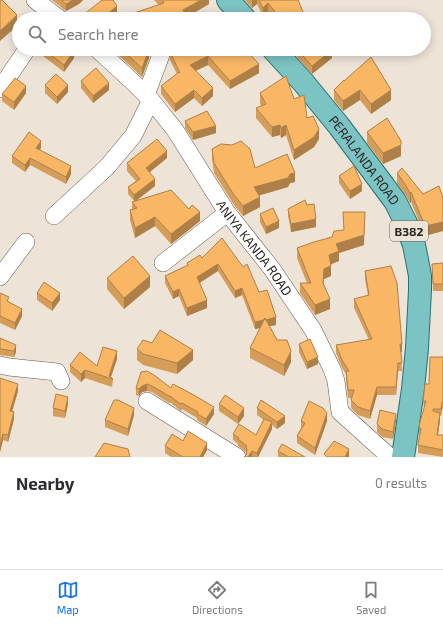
<!DOCTYPE html>
<style>
:root{--surface:#fff;--page:#f7f7f7;--text:#2b2b33;--muted:#7c7c81;--line:#e1e1e2;--accent:#1a73e8}
body{margin:0;font-family:"Exo 2",sans-serif;background:var(--page);color:var(--text)}
.list{margin:0;padding:0;list-style:none}
h2{display:flex;justify-content:space-between;align-items:center;height:52px;margin:0;padding:0 16px;font-size:17px}
h2 small{font-size:13px;font-weight:400;color:var(--muted)}
.icon{flex:none;width:22px;height:22px;fill:none;stroke:currentColor;stroke-width:2;stroke-linecap:round;stroke-linejoin:round}
.map{position:relative;flex:none;width:443px;height:457px;overflow:hidden}
.search{position:absolute;background:var(--surface);box-shadow:0 2px 10px #0003;left:12px;right:12px;top:12px;height:44px;display:flex;align-items:center;gap:10px;box-sizing:border-box;padding:0 14px;border-radius:22px;color:var(--muted);font-size:15px}
.sheet{height:112px;background:var(--surface)}
nav{display:flex;justify-content:space-around;align-items:center;box-sizing:border-box;height:56px;border-top:1px solid var(--line);background:var(--surface);font-size:11px;color:var(--muted)}
nav a{display:grid;justify-items:center;gap:2px}
nav .on{color:var(--accent)}
.map>svg:first-child{display:block}
.lines{fill:none;stroke-linecap:round;stroke-linejoin:round}
.minor-casing{stroke:#625a50;stroke-width:18}
.major-casing{stroke:#267272;stroke-width:24}
.minor{stroke:#fff;stroke-width:17}
.major{stroke:#7cc3c4;stroke-width:22}
.wall{fill:#d69d58}
.shaded-wall{fill:#ae8047}
.building{fill:#f9b766;stroke:#ae8047}
.labels{text-anchor:middle;dominant-baseline:central;stroke-width:3.5;stroke-linejoin:round;paint-order:stroke}
.shield{fill:#ede3d7;stroke:#655f59;stroke-width:1}
.shield-label{font-size:12px;font-weight:bold;fill:#2b2723}
.street-label{font-size:13px;fill:#2b2723;stroke:#ede3d7}
</style>
<div class="map">
<svg width="443" height="457" viewBox="0 0 443 457">
<rect width="100%" height="100%" fill="#ede3d7"/>
<g class="lines">
<g class="minor-casing">
<g id="minor">
<path d="M35 0 60 19"/>
<path id="s1" d="M97 49 135 84 151 100 175 130 226 211 272 269 313 330 332 369 336 381 340 412 390 457"/>
<path d="M0 89 27 49"/>
<path d="M146 95 162 52V49"/>
<path d="M54 216 107 167 133 136 151 100"/>
<path d="M163 263 227 213"/>
<path d="M0 277 26 242"/>
<path d="M0 365 9 367 57 372 61 381"/>
<path d="M147 401 237 457"/>
</g>
</g>
<g class="major-casing">
<g id="major">
<path d="M228 0 245 19"/>
<path id="s2" d="M273 49 303 82 339 126 395 201 406 223 414 245 417 260 420 276V290L417 348 413 389 403 457"/>
</g>
</g>
<use href="#minor" class="minor"/>
<use href="#major" class="major"/>
</g>
<path class="wall" d="M52 0H83L79 4 66 11Z
M154 0H209V4L187 17V19H128V15L159 5Z
M245 0H298L306 19H274L268 11 263 16 257 4 252 8Z
M39 49H72L74 58 64 72 39 53Z
M113 49H148L149 58 142 77 113 50Z
M245 49 259 73 230 89 208 65 196 71 213 96 202 106 194 98 175 112 161 94V86L177 74 170 60V52Z
M290 49H330L332 58 312 74Z
M81 81 109 90 93 103 81 88Z
M344 81 391 100 371 114 360 100 343 111 334 100V90Z
M45 85 68 92 57 104 45 93Z
M26 93 14 110 2 101V94Z
M260 93 294 99 307 118 319 139 314 147 294 160 286 135 281 138 280 135 272 137 256 118V108L261 106 260 103Z
M185 121 216 133 193 140 185 128Z
M367 132 401 156 383 164 367 143Z
M41 148 40 150 71 174 66 184 30 165 25 172 12 163V156Z
M212 149 255 168 295 182 290 183 288 187 259 195 260 207 243 216 234 205 214 173 212 159Z
M167 158 150 172 155 186 136 201 200 221 171 244 155 226 135 238 130 220V210L132 209V202L134 201 128 194V187L136 181 127 171V163Z
M397 173 423 194 439 186 425 236 411 202 410 203 405 194 397 183Z
M339 176 362 191 350 199 339 183Z
M288 209 316 227 291 232 288 216Z
M260 214 279 228 266 234 260 222Z
M222 238 259 292 276 325 269 326 291 362 284 376 250 358V348L260 328 255 329 242 295 235 298 218 271 200 283 207 308 187 316 179 296 173 299 165 283V276L187 266V263L202 258Z
M364 245 339 253V261L331 264V276L324 279V284L330 309 315 315 300 293V283H307L297 258V248Z
M443 263V291H433L432 264Z
M365 271 402 352H401L402 371H398L396 395H377L370 419 358 415 351 408V398H348L346 379V374L342 368 336 353V345L369 340 354 308V299L368 296 365 279Z
M107 278 150 287 124 309 107 289Z
M0 293 22 316 15 330 0 323Z
M37 293 60 300 52 311 37 300Z
M0 338 16 352 14 357 0 355Z
M299 344 318 364 307 369 299 352Z
M137 349 193 360 177 374 143 365 137 360Z
M443 357V409H442L441 416H440V420L438 435H443V457L418 453V445L419 435V428L424 408 423 401 429 384Z
M117 359 111 377 113 379 112 387 85 378 81 382 70 372V365L97 366Z
M141 372 171 388 214 414 206 426 197 420V418L182 409 181 411 172 404V403H169L152 392 147 391 142 392 139 396 136 395V388Z
M0 378 18 391 12 412 14 419 8 442 3 440 0 452Z
M68 404 65 418 53 416V408Z
M219 404 244 416 238 424 219 411Z
M257 408 285 423 277 429 272 425V429L258 457H244L246 455V452L238 446V444L233 440V434L256 435 264 420 257 415Z
M134 415 128 436 105 427V420Z
M301 421H327L315 455 297 443V436L301 428Z
M396 421 393 439 382 437 377 432V424Z
M183 441 207 450 203 457H171L165 453V446Z
M278 451 305 457H278Z"/>
<path class="shaded-wall" d="M73 0H83L79 4 66 11V4Z
M201 0H209V4L187 17V19H182L183 10Z
M252 0H257V4L252 8Z
M268 3V11L263 16V8Z
M117 6V14L110 19H101Z
M17 15V26L0 41V31Z
M149 50V58L142 77V68Z
M332 50V58L312 74V66Z
M74 51V58L64 72V65Z
M208 56V65L190 73V65Z
M259 64V73L230 89V81Z
M109 83V90L93 103V96Z
M68 85V92L57 104V97Z
M26 86V93L14 110V102Z
M213 88V96L202 106V98Z
M194 90V98L175 112V104Z
M360 90V100L343 111V101Z
M391 90V100L371 114V104Z
M280 125V135L272 137V127Z
M286 125V135L281 138V128Z
M216 126V133L193 140V132Z
M319 129V139L314 147 294 160V150Z
M41 141V148L36 155V148Z
M401 145V156L383 164V153Z
M167 151V158L146 175V168Z
M30 158V165L25 172V165Z
M71 166V174L66 184V177Z
M295 173V182L290 183 288 187 254 197V187L290 174Z
M155 179V186L134 202V195Z
M362 184V191L350 199V191Z
M411 192V202L410 203V193Z
M260 197V207L243 216V206Z
M200 212V221L171 244V234Z
M365 212 364 245 339 253V261L329 265V255L336 244Z
M155 217V226L135 238V228Z
M316 219V227L291 232V224Z
M279 221V228L266 234V227Z
M443 222V231L425 236V226Z
M218 264V271L197 284V277Z
M331 266V276L324 279 323 293 324 269Z
M150 276V287L124 309V298Z
M242 288V295L235 298V291Z
M179 289V296L173 299V292Z
M60 293V300L52 311V303Z
M330 299V309L315 315V305Z
M207 300V308L187 316V308Z
M22 309V316L15 330V323Z
M276 317V325L255 329V322Z
M400 344H402V352H400Z
M16 345V352L14 357V351Z
M193 350V360L177 374V363Z
M117 351V359L110 379 109 376Z
M291 351V362L284 376V365Z
M318 357V364L307 369V362Z
M398 363V371L396 395V387Z
M85 370V378L81 382V374Z
M18 384V391L10 418V411Z
M147 384V391L142 392 139 396V389L142 386Z
M377 387V395L370 419V411Z
M68 397V404L65 418V411Z
M442 402V409L441 416V409Z
M214 407V414L206 426V419Z
M134 408V415L128 436V429Z
M244 408V416L238 424V417Z
M14 412V419L8 442V435Z
M327 413V421L315 455V448Z
M440 413V420L437 442V435Z
M396 414V421L393 439V432Z
M285 416V423L277 429V422Z
M272 422V429L258 457H257V453Z
M3 434V440L0 452V445Z
M207 443V450L203 457H200Z
M349 449V457H345Z
M252 451V457H248Z"/>
<path class="building" d="M0 0H2L17 15 0 31Z
M61 0H73L66 4Z
M102 0H113L117 6 101 19H84L82 16Z
M162 0H201L183 10 187 17 182 19H129L128 15 164 3Z
M259 0H298L306 19H281L268 3 263 8Z
M43 49H72L74 51 64 65Z
M121 49H148L149 50 142 68Z
M170 49H245L259 64 230 81 208 56 190 65 213 88 202 98 194 90 175 104 161 86 179 72 180 73 170 52Z
M297 49H330L332 50 312 66Z
M371 57 391 90 371 104 360 90 343 101 334 90 344 80V81Z
M96 68 109 83 93 96 81 81Z
M56 74 68 85 57 97 45 85Z
M286 76 294 99 304 95 307 118 313 116 319 129 314 137 294 150 286 125 281 128 280 125 272 127 256 108 266 104 260 93Z
M15 78 26 86 14 102 2 94 8 87Z
M207 111 216 126 193 132 185 121Z
M387 118 401 141V145L383 153 367 132Z
M29 132 41 141 36 148 71 166 66 177 30 158 25 165 12 156Z
M157 139 167 151 146 168 155 179 134 195 128 187 140 179 127 163Z
M241 141 250 149 255 168 287 154 295 173 290 174 288 178 254 187 260 197 243 206 234 195 214 163 212 149 221 144 232 145Z
M354 166 362 184 350 191 339 176Z
M402 168 423 194 439 186 443 198V222L425 226 411 192 410 193 405 184 397 173Z
M171 190 189 209 192 205 200 212 171 234 155 217 135 228 130 210 137 208 132 202Z
M305 200 307 205 314 204 316 219 291 224 288 209Z
M273 208 279 221 266 227 260 214Z
M343 212H365L364 235 336 244 339 251 329 255 331 266 324 269 323 283 330 299 315 305 300 283H311L297 248 314 242 332 237 334 231 344 230Z
M222 238 243 267 247 264 259 292 267 290 276 317 266 320 265 318 264 320 255 322 242 288 235 291 218 264 197 277 207 300 187 308 179 289 173 292 165 276 188 265 187 263 200 255 202 258Z
M133 256 150 276 124 298 107 278Z
M443 263V284H433L432 264Z
M391 266 397 283 402 344H400L402 363H398L396 387H377L370 411 358 407 351 400 354 390H348L346 371H349L342 360 336 345 372 339 354 299 369 295 365 271Z
M44 282 60 293 52 303 37 293Z
M0 293 9 297 7 301 22 309 15 323 0 316Z
M265 318 277 340H287L291 351 284 365 250 348Z
M160 330 193 350 177 363 143 354 137 349 143 340 152 343Z
M0 338 16 345 14 351 0 349Z
M310 339 318 357 307 362 299 344Z
M103 347 117 351 109 376 113 379H112L85 370 81 374 70 365 80 352 97 366Z
M430 357H443V402H442L441 409H433V411L440 413 437 435H443V450L418 445 421 428H419L420 422 426 401H423L425 384H429Z
M147 371 154 375 171 388 173 384 192 394 214 407 206 419 197 414 198 412 182 403 181 404 172 398V397L169 396 152 386 147 384 142 386 139 389 136 388 141 372Z
M0 378 18 384 10 411 14 412 8 435 3 434 0 445Z
M56 394 68 397 65 411 53 408Z
M225 395 244 408 238 417 219 404Z
M114 400H118L134 408 128 429 105 420Z
M261 400 285 416 277 422 257 408Z
M309 401 323 408 327 413 315 448 297 436 305 423 301 421Z
M380 410 396 414 393 432 382 429 377 424Z
M264 419 272 422 257 453 252 451 248 457H244L246 455 247 450 246 445 238 439 239 438 233 434 239 424 256 435Z
M188 431 207 443 200 457H183L165 446 172 434 183 441Z
M334 441 349 449 345 457H327L324 454Z
M104 443 128 449 130 457H95Z
M282 444 305 457H289L278 451Z"/>
<g class="labels">
<rect class="shield" x="390" y="221" width="38" height="20" rx="3"/>
<g class="shield-label">
<text x="409" y="231">B382</text>
</g>
<g class="street-label">
<text stroke="none"><textPath href="#s2" startOffset="144">PERALANDA ROAD</textPath></text>
<text stroke="none"><textPath href="#s1" startOffset="255">ANIYA KANDA ROAD</textPath></text>
</g>
</g>
</svg>
<div class="search"><svg class="icon" aria-label="search" viewBox="0 0 24 24"><circle cx="10" cy="10" r="6"/><path d="M15 15l6 6"/></svg>Search here</div>
</div>
<section class="sheet">
<h2>Nearby<small>0 results</small></h2>
<ul class="list">
</ul>
</section>
<nav>
<a class="on"><svg class="icon" aria-label="map" viewBox="0 0 24 24"><path d="M3 6l6-2 6 2 6-2v14l-6 2-6-2-6 2zM9 4v14M15 6v14"/></svg>Map</a>
<a><svg class="icon" aria-label="directions" viewBox="0 0 24 24"><path d="M12 3l9 9-9 9-9-9zM9 14v-3h6M13 9l2 2-2 2"/></svg>Directions</a>
<a><svg class="icon" aria-label="saved" viewBox="0 0 24 24"><path d="M7 4h10v16l-5-4-5 4z"/></svg>Saved</a>
</nav>
